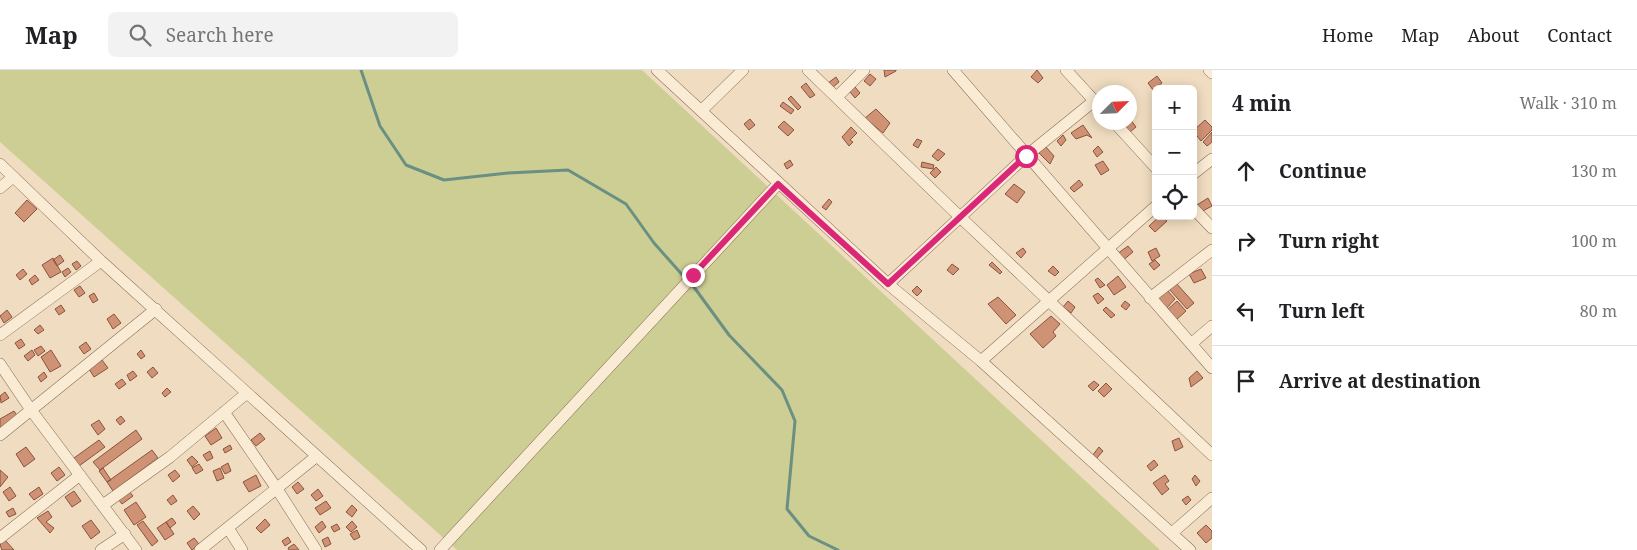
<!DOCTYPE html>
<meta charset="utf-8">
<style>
:root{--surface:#fff;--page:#f2f2f2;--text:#202124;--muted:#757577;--line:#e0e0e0}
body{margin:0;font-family:"Noto Serif",serif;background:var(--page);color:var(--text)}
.controls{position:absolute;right:15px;top:15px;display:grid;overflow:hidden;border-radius:8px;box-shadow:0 2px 12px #0003}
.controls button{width:45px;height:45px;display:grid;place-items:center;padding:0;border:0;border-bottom:1px solid var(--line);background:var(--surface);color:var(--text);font:25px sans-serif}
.compass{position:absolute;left:1092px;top:15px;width:45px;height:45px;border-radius:50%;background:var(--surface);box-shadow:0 2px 12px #0003;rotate:66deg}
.stop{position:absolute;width:15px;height:15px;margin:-11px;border:4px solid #db2777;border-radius:50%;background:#fff}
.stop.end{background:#db2777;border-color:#fff;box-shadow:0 1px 5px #0008}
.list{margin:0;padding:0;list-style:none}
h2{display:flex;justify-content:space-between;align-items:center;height:65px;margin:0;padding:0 20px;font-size:21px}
h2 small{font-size:16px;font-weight:400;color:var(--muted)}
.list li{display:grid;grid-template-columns:32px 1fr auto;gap:15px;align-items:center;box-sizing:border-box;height:70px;padding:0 20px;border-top:1px solid var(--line)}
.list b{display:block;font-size:19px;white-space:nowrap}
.list em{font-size:16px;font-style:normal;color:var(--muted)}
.icon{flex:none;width:28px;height:28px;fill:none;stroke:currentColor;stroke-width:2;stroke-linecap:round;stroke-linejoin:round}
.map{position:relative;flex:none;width:1212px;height:480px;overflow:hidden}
header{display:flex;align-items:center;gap:30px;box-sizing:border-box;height:70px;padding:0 25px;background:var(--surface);border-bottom:1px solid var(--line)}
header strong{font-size:24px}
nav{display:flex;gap:28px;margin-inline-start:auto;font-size:18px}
.search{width:350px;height:45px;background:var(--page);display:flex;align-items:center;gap:12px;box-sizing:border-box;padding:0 18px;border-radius:8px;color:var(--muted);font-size:19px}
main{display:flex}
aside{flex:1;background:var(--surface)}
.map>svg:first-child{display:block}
.green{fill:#cdce94}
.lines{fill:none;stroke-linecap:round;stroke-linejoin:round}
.stream{stroke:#6a9083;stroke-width:3}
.building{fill:#d09275;stroke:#8a543c}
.minor-casing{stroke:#8a6d58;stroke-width:12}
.minor{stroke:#faebd4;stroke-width:11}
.route{stroke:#db2777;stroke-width:6}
</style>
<header>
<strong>Map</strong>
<div class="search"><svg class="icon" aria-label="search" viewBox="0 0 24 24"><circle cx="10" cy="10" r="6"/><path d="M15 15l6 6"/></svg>Search here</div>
<nav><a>Home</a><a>Map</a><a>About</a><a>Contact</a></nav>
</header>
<main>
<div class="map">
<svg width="1212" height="480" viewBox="0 0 1212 480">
<rect width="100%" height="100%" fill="#f0ddc1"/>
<path class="green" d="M0 0H642L1160 480H457L0 72Z"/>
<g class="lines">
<path class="stream" d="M361 0 380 56 406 95 444 110 508 103 568 100 626 134 654 173 686 209
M691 213 729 265 782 320 795 351 787 439 809 466 838 480"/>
</g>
<path class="building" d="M884 0H896V1L885 7Z
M1037 0 1043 8 1038 13 1031 7Z
M870 4 876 9 870 16 864 11Z
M1157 6 1162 13 1153 20 1148 13Z
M836 7 839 12 832 18 828 13Z
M806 13 815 25 810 28 801 17Z
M855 17 860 23 855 28 850 22Z
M791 26 801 37 798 40 788 29Z
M783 32 794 40 791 44 780 36Z
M876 39 890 53 883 63 865 48Z
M750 49 755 55 749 60 744 54Z
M1130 49 1136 57 1130 62 1123 52H1130Z
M1205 50 1212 57V60L1201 71 1193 61Z
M784 51 794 60 788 66 778 57Z
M1083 55 1092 68 1087 65 1076 69 1071 63Z
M851 57 857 63 850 70 853 72 849 76 842 67Z
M1212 62V72L1207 76 1203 72Z
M1063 65 1066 70 1061 76 1057 71Z
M917 69 922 71 918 78 913 75Z
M1045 76 1054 86 1050 94 1038 82Z
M1098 76 1103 82 1097 87 1093 81Z
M938 79 945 84 938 91 932 86Z
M790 90 793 95 787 99 784 94Z
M1103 91 1109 100 1101 105 1095 95Z
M922 92 934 95 933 99 921 97Z
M936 97 941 102 935 108 930 103Z
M1079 110 1083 115 1074 122 1070 118Z
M1014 114 1025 122 1017 133 1005 124Z
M1208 128 1212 136 1201 142 1197 135Z
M829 129 832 132 826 140 822 137Z
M27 130 37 139 24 152 15 143Z
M1160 146 1167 151 1155 162 1149 156Z
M1128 176 1133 182 1122 191 1117 184Z
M1023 178 1026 182 1021 188 1016 183Z
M1156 178 1160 186 1152 191 1148 182Z
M60 185 64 191 57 196 53 190Z
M53 188 61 202 50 208 42 195Z
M1155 190 1160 195 1154 200 1149 194Z
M77 191 81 196 76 200 72 194Z
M992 192 1002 202 1000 204 989 195Z
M952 194 959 199 953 205 947 200Z
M1053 196 1059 202 1055 206 1048 201Z
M68 198 71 202 65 207 62 202Z
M23 199 27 204 20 210 16 205Z
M1201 199 1206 208 1194 213 1189 204Z
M35 205 39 210 32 215 29 210Z
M1118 206 1126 217 1114 225 1107 215Z
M1098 208 1105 215 1100 218 1095 210Z
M1176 213 1194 233 1187 239 1169 219Z
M80 216 85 223 79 227 74 220Z
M917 216 922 221 917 226 912 221Z
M1167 220 1175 229 1165 240 1156 230Z
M94 223 98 230 93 233 89 226Z
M1098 223 1104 229 1098 234 1093 226Z
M998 227 1016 245 1006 254 988 234Z
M1068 231 1075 237 1071 243 1063 237Z
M1125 231 1130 235 1126 240 1121 236Z
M1177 231 1186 241 1175 251 1166 241Z
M61 235 65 241 59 245 55 239Z
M1106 237 1115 245 1111 248 1103 240Z
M7 240 12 247 4 253 0 246Z
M114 244 121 253 113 259 107 249Z
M1051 246 1060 254 1053 262 1056 266 1043 278 1030 264Z
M40 255 44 260 38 264 34 260Z
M21 269 25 275 19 279 15 273Z
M86 272 91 279 84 284 79 277Z
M41 276 45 281 38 286 34 280Z
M32 280 35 285 28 291 24 286Z
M51 280 61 296 50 302 41 287Z
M141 280 145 286 141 289 137 284Z
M102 290 108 298 94 307 89 299Z
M153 297 158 303 152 308 147 302Z
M133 301 137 306 130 311 127 305Z
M1197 301 1203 308 1191 317 1189 308Z
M44 302 47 307 41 312 38 307Z
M122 309 126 314 119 319 115 314Z
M1094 311 1099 315 1093 321 1088 316Z
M1106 313 1112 319 1104 327 1098 321Z
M167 318 171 322 165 327 162 323Z
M5 322 9 328 1 333 0 326Z
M14 341 18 347 0 361V349Z
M121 346 125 351 120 355 116 350Z
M99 350 105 359 98 365 91 355Z
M216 358 222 368 211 375 205 366Z
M136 360 142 369 100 400 93 392Z
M260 363 265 369 256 376 251 370Z
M1179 368 1183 377 1175 381 1172 371Z
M99 370 105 377 79 396 74 388Z
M230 375 232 379 225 383 223 379Z
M26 377 35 389 24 397 16 384Z
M1099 377 1103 381 1096 389 1092 386Z
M152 380 158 388 113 421 107 412Z
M210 381 213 388 207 391 203 385Z
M192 386 198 392 192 397 187 390Z
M1154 390 1158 395 1151 401 1147 396Z
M228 393 231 401 225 404 221 397Z
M199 394 203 400 196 404 192 398Z
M59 397 65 405 57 411 51 403Z
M103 398 111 410 107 412 99 401Z
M220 398 224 408 217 411 213 401Z
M0 400 8 407 0 417Z
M175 400 180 406 173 412 168 405Z
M256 405 261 416 249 422 243 412Z
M1165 405 1169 411 1165 414 1169 419 1162 425 1153 413Z
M1195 405 1200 411 1196 416 1192 409Z
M298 412 304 419 297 424 292 417Z
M10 417 16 426 9 431 3 422Z
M39 417 43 424 34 430 29 424Z
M318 419 323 426 316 431 311 425Z
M74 421 81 431 72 437 65 427Z
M129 421 133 426 122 434 118 429Z
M173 425 177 431 171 435 167 430Z
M1188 426 1191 430 1186 435 1182 430Z
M326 431 331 438 320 445 315 438Z
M136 432 146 447 134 455 124 440Z
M352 435 357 440 352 447 346 442Z
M193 436 200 444 194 450 187 441Z
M13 438 16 444 9 447 6 442Z
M48 441 52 447 46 452 54 458 50 463 37 448Z
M172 448 176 453 170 458 166 452Z
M265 449 270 455 261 463 256 458Z
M91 450 100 462 91 469 82 456Z
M143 451 158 471 152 476 137 455Z
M322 451 326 457 319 463 315 457Z
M352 451 357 457 351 462 346 457Z
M166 452 174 464 165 470 157 458Z
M337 454 340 459 334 462 331 457Z
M1206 455 1212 461V468L1206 473 1197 463Z
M357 460 360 467 354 470 350 464Z
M288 467 291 472 285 476 282 471Z
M328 467 331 474 325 477 322 470Z
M194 468 199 474 192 480 187 473Z
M5 470 14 480H2L0 475Z
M294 474 299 480H289L288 478Z"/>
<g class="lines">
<g class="minor-casing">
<path id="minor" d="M657 0 888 214 981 291 1190 480
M808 0 959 146 1212 385
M953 0 1212 298
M1066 0 1100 37
M1209 0 1212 3
M837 27 864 0
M701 41 743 0
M1114 52 1156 98
M0 94 101 191 421 480
M1193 104 1212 89
M0 118 13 107
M1193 138 1212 158
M888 214 1026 86 1094 31
M1150 228 1212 180
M0 265 101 191
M1191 274 1212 256
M981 291 1156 136
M0 294 31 340 136 480
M224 342 277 419 316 480
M0 365 156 239
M103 435 170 387 247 323
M228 458 242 480
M1172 463 1212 428
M0 468 80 405
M101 480 125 464
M200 480 317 386
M440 480 778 114"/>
</g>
<use href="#minor" class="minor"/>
</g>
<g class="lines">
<path class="route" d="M693 205 778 114 888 214 1026 86"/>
</g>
</svg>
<div class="controls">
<button>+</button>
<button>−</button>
<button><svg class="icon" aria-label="locate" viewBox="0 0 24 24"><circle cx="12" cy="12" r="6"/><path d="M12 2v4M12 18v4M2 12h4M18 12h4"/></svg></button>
</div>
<svg class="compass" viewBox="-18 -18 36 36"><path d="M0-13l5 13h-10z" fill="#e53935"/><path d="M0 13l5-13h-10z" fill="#757577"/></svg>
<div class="stop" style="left:1026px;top:86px"></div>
<div class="stop end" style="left:693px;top:205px"></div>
</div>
<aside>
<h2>4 min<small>Walk · 310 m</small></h2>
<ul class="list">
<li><svg class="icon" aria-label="ahead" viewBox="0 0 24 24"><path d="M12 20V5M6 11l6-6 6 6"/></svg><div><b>Continue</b></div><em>130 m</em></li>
<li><svg class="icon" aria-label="right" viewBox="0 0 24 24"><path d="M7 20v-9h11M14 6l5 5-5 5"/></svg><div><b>Turn right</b></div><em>100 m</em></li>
<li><svg class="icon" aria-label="left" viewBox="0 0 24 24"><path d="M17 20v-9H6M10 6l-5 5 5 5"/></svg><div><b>Turn left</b></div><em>80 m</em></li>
<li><svg class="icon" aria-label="arrive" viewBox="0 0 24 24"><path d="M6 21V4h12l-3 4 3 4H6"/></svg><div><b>Arrive at destination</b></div></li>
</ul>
</aside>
</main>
